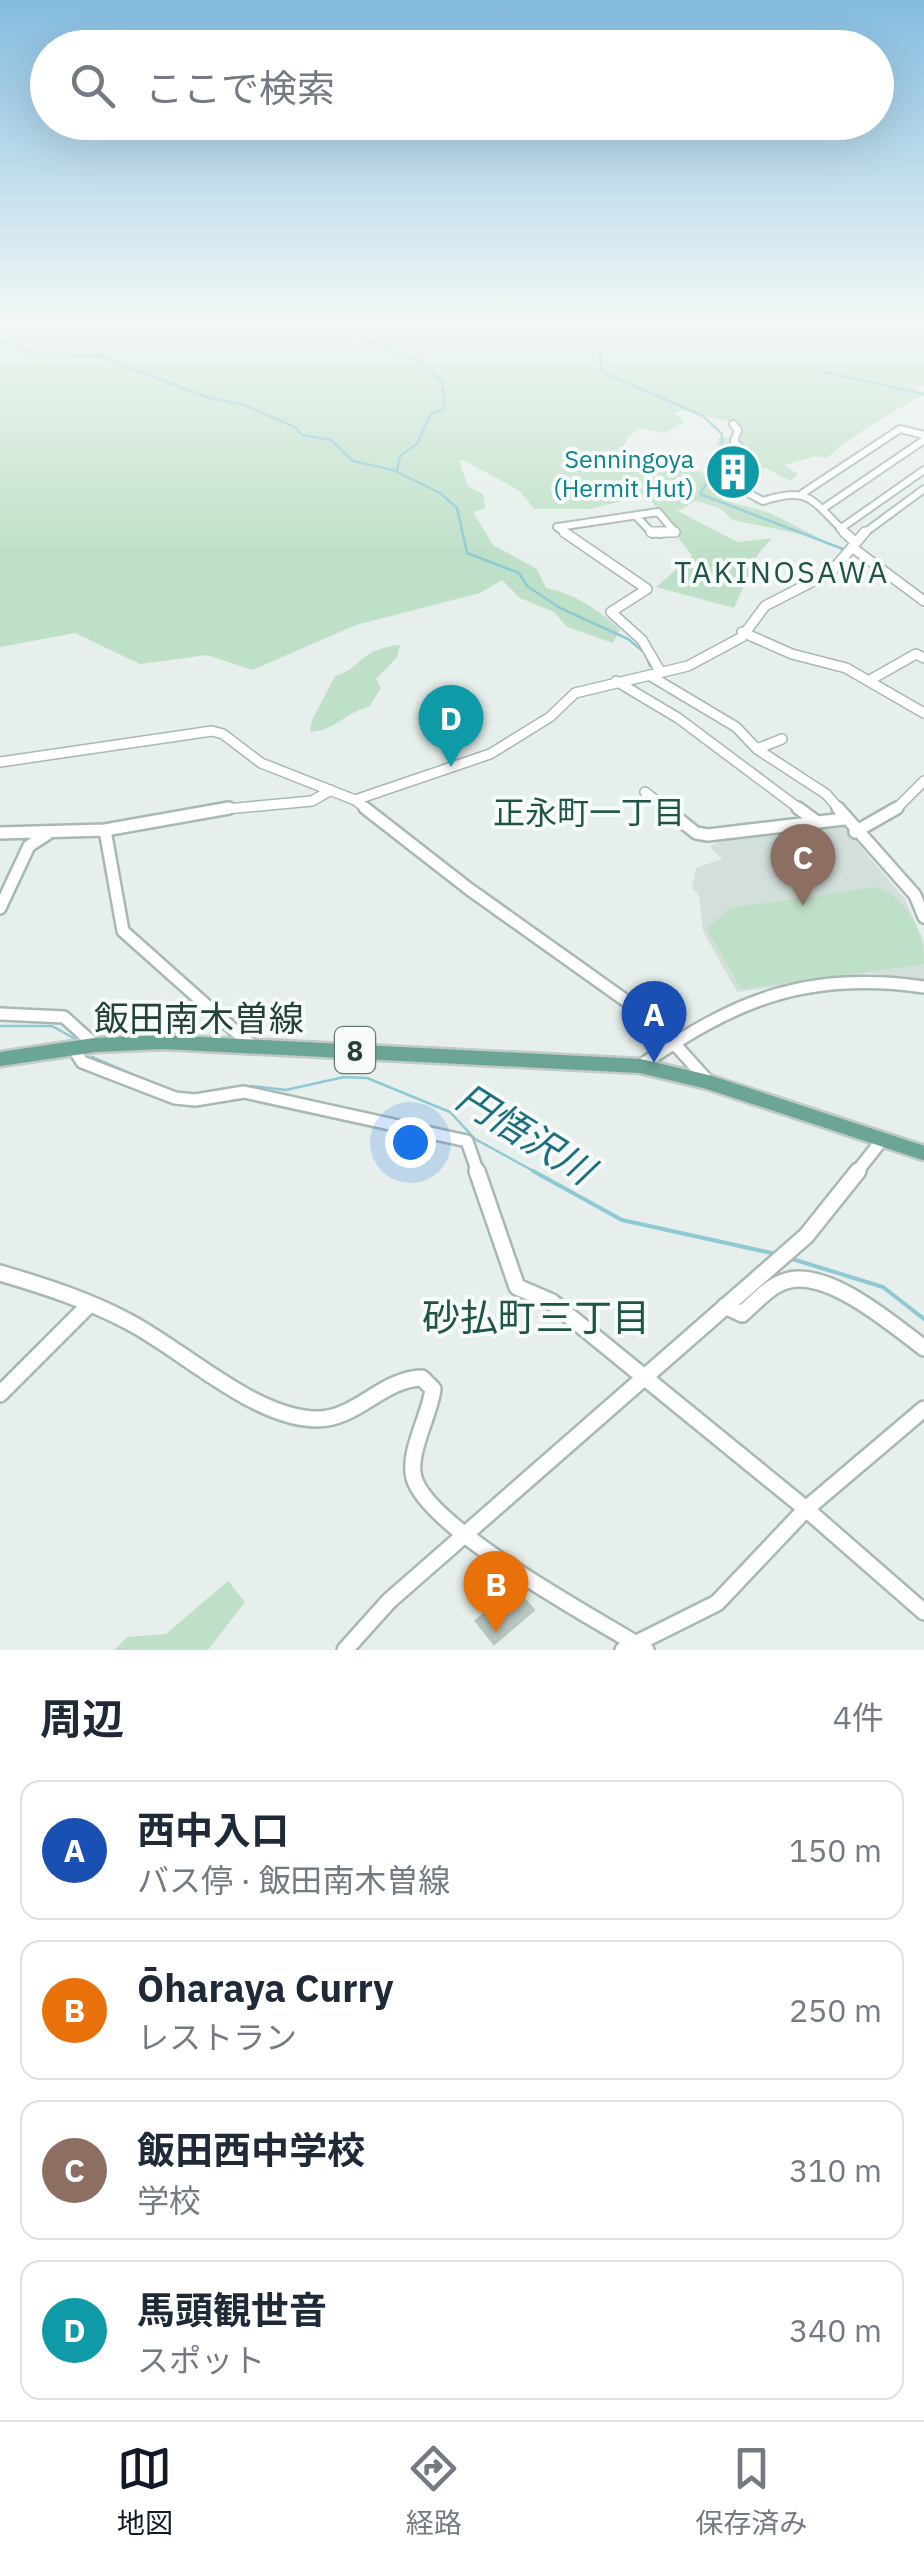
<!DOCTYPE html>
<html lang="ja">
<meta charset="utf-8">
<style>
:root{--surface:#fff;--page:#f2f2f3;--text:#1f2937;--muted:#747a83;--line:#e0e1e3;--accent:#111827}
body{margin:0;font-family:"IBM Plex Sans","Noto Sans JP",sans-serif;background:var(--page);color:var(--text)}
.you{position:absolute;left:410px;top:1142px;width:35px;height:35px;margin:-25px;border:8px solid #fff;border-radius:50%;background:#1a73e8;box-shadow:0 0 0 15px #1a73e833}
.badge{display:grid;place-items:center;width:65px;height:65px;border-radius:50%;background:var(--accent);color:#fff;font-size:32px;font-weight:700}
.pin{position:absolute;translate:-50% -82px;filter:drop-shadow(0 2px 5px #0008)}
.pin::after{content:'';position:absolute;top:52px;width:35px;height:30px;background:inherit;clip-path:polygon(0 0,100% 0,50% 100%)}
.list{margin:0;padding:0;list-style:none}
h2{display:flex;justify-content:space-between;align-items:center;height:130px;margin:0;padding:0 40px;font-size:42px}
h2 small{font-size:32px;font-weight:400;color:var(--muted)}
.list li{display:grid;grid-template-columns:65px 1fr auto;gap:30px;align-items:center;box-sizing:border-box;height:140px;margin:0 20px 20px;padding:0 20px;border:2px solid var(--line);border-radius:20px}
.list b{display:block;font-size:38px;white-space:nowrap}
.list p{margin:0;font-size:32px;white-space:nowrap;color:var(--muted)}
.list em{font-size:32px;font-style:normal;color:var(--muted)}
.icon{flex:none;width:55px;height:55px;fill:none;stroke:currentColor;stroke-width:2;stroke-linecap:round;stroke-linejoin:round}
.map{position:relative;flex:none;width:924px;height:1650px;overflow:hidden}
.search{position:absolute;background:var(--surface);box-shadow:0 10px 40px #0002;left:30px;right:30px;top:30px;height:110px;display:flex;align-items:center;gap:25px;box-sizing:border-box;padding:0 35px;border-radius:55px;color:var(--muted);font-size:38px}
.sheet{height:770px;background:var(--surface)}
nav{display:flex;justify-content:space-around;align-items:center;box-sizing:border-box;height:140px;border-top:2px solid var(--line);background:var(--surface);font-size:28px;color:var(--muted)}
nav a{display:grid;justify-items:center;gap:5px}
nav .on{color:var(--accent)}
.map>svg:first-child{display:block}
.built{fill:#d4dfda}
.green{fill:#bfe0c8;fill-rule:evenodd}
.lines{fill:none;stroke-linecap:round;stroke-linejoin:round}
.stream-far1{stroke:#8ec9d4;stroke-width:2.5}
.stream{stroke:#8ec9d4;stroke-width:4}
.building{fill:#bbcac4;stroke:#b8c9c2;stroke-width:2.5}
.minor-far3-casing{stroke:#a8b8b2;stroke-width:10}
.minor-far2-casing{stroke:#a8b8b2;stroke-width:12}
.minor-far1-casing{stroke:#a8b8b2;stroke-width:16}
.minor-casing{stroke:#a8b8b2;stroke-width:20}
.major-casing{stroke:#c2cac8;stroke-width:19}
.minor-far3{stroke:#fff;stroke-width:6}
.minor-far2{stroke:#fff;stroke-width:9}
.minor-far1{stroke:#fff;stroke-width:11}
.minor{stroke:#fff;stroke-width:15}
.major{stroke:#6aa596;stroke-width:14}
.labels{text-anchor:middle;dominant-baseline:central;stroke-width:8;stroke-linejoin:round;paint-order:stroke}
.far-culture-label{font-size:25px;fill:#0d838f;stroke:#f7fbf9;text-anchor:end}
.shield{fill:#f7fbf9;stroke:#637a73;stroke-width:2.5}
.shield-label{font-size:28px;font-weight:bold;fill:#24423a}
.far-quarter-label{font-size:30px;letter-spacing:2.5px;fill:#1f5548;stroke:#f7fbf9}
.neighbourhood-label{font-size:32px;fill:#1f5548;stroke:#f7fbf9}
.near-street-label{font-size:35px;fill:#24423a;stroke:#f7fbf9}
.near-water-label{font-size:38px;font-style:italic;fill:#1c6f80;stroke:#f7fbf9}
.near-neighbourhood-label{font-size:38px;fill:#1f5548;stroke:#f7fbf9}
</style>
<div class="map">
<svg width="924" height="1650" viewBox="0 0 924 1650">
<rect width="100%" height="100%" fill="#e6efeb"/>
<path class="built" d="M840 823 905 899 924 942V983L872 973 737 992 703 931 699 895 692 888 696 868 722 859 710 847 732 834Z"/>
<path class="green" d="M0 323H924V386L908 385 924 395C888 414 857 432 827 458L816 456 784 465 798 474 790 481 766 468 717 477 723 500 770 513 819 538 733 520 720 508 696 501 678 511 737 542 772 538 758 554 734 608 656 587 692 556 647 495 589 509H534L520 491 463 460 459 461 468 486 483 494 485 508 473 512 493 545 537 569 546 588C576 594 596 609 620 629L613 643 567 627 554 612 520 598 502 580 480 593 356 625 252 670 207 655 140 664 75 633 0 647ZM683 410 737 424 741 431 739 437H720L717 445 723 456 708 462 710 476 670 460 659 467 622 451 628 437 640 428 665 433 684 422 674 413Z
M400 645 397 657 376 679 381 688 369 707C345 712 335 731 310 732L312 720 335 676C364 668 356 650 400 645Z
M876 887C907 898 924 931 924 964L741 989 707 929 730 908Z
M228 1581 245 1602 208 1650H114L127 1637 166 1634Z"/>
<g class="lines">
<path class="stream-far1" d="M98 323 99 329 113 338 102 347V357L206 397 244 405 295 427 302 435 331 440 353 461 393 470 440 493 457 508 467 553 519 573 527 586 560 608 628 639 645 653 650 666
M328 323 417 360 442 381 445 409 431 413 417 444 400 456 397 471
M607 323 595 337 601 351 600 366 607 374 703 416 722 434V453L709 459 710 478 700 494 843 549
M0 342 25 351 101 357
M824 372 924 394
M0 1026H52L77 1040
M92 1057 155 1084
M211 1092 252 1086 286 1090 344 1077 367 1078 450 1112 475 1139 537 1173"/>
<path class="stream" d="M533 1171 622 1220 776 1254
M789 1258 883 1287 924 1319"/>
</g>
<path class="building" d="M503 1598 512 1610 524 1599 534 1610 494 1644 476 1621Z"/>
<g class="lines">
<g class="minor-far3-casing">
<path id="minor-far3" d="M733 424 738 430 734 441 743 451 726 460 723 472 731 484 763 501C812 485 812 502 847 534
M803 493 900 429 924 435
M824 508 924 440
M637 517 653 534
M557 527 568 534
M558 527 658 512 675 532 659 534
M840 529 924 470
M863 534 924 489"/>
</g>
<g class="minor-far2-casing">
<path id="minor-far2" d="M564 532 647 589 611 612 642 640 660 671
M651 532H675
M844 532 856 543
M853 548 924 601
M742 632 792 654 846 668 924 713
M649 675 736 727 757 749 826 794 840 810
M870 680 916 654 924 658
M616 681 678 718 801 810
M757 749 782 739
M0 762 212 731 223 734 261 763 355 800 368 810
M645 792 668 810
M355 800 490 754 550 717 575 693 688 666 742 637 765 606 831 572 865 532
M215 810 312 801 331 790
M895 810 924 781"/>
</g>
<g class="minor-far1-casing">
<path id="minor-far1" d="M365 808 469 889 653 1020 708 1081
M665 808 696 833 708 835 844 819
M798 808 817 822
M838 808 915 895 924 917
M105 830 123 931 251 1045
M855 832 897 808
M0 833 105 830 229 808
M0 908 29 846 49 833
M0 1014 64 1017 95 1045
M73 1048 82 1062 175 1098 195 1100 244 1092 467 1141 478 1173
M640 1066C735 1000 807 970 924 987
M856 1173 882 1140"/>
</g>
<g class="minor-casing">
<path id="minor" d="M477 1171 517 1287 552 1302 806 1509 924 1612
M0 1273C44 1286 88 1300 129 1322 183 1350 255 1419 317 1419 357 1419 382 1379 422 1378L433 1389C430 1415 407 1453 414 1478 429 1530 597 1619 646 1650
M725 1306 742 1314C755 1303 769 1286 786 1281 828 1268 893 1325 924 1348
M0 1394 89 1305
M345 1650 389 1601 806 1236 858 1171
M623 1650 717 1603 806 1509 924 1409"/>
</g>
<g class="major-casing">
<path id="major" d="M0 1059 95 1045 163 1042 640 1066 708 1082 924 1153"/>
</g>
<use href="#minor-far3" class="minor-far3"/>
<use href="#minor-far2" class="minor-far2"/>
<use href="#minor-far1" class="minor-far1"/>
<use href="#minor" class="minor"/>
<use href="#major" class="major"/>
</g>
<linearGradient id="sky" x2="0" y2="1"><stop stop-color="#84bce0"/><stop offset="0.58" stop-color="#f4f8f6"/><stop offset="1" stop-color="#f4f8f6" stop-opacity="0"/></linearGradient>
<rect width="924" height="554" fill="url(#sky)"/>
<defs>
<g id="building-disc" transform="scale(2.875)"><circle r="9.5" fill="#0f9aa8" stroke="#f7fbf9"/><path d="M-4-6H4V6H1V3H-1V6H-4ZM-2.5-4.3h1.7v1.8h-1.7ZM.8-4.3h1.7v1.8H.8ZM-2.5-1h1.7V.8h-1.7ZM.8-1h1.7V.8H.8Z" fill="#fff"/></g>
</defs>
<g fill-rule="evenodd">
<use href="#building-disc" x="733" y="472"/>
</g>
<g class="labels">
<g class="far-culture-label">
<text x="694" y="458">Senningoya<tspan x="694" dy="29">(Hermit Hut)</tspan></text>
</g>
<rect class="shield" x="335" y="1027" width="40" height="46" rx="8"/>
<g class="shield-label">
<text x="355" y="1050">8</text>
</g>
<g class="far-quarter-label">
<text x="782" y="571">TAKINOSAWA</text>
</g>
<g class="neighbourhood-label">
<text x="589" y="812">正永町一丁目</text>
</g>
<g class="near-street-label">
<text x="199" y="1018">飯田南木曽線</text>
</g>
<g class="near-water-label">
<text transform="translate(526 1133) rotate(32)">円悟沢川</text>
</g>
<g class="near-neighbourhood-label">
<text x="536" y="1316">砂払町三丁目</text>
</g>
</g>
</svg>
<div class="you"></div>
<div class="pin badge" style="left:654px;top:1063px;background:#1a4fb4">A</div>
<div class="pin badge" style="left:496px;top:1633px;background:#e8710a">B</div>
<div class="pin badge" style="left:803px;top:906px;background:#8d6e63">C</div>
<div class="pin badge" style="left:451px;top:767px;background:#0f9aa8">D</div>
<div class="search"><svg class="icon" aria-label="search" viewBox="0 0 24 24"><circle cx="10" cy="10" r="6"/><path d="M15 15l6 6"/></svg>ここで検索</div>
</div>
<section class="sheet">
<h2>周辺<small>4件</small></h2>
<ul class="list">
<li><span class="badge" style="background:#1a4fb4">A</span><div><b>西中入口</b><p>バス停 · 飯田南木曽線</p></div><em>150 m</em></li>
<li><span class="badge" style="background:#e8710a">B</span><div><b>Ōharaya Curry</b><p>レストラン</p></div><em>250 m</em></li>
<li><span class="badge" style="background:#8d6e63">C</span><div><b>飯田西中学校</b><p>学校</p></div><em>310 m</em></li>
<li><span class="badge" style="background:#0f9aa8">D</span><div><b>馬頭観世音</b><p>スポット</p></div><em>340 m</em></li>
</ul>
</section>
<nav>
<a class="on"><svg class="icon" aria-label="map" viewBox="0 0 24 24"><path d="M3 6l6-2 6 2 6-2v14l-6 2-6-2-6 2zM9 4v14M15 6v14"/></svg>地図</a>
<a><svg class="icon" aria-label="directions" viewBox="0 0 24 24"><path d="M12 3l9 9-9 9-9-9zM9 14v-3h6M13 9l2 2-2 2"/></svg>経路</a>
<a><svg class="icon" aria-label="saved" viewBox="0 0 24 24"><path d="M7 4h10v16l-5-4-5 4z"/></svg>保存済み</a>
</nav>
